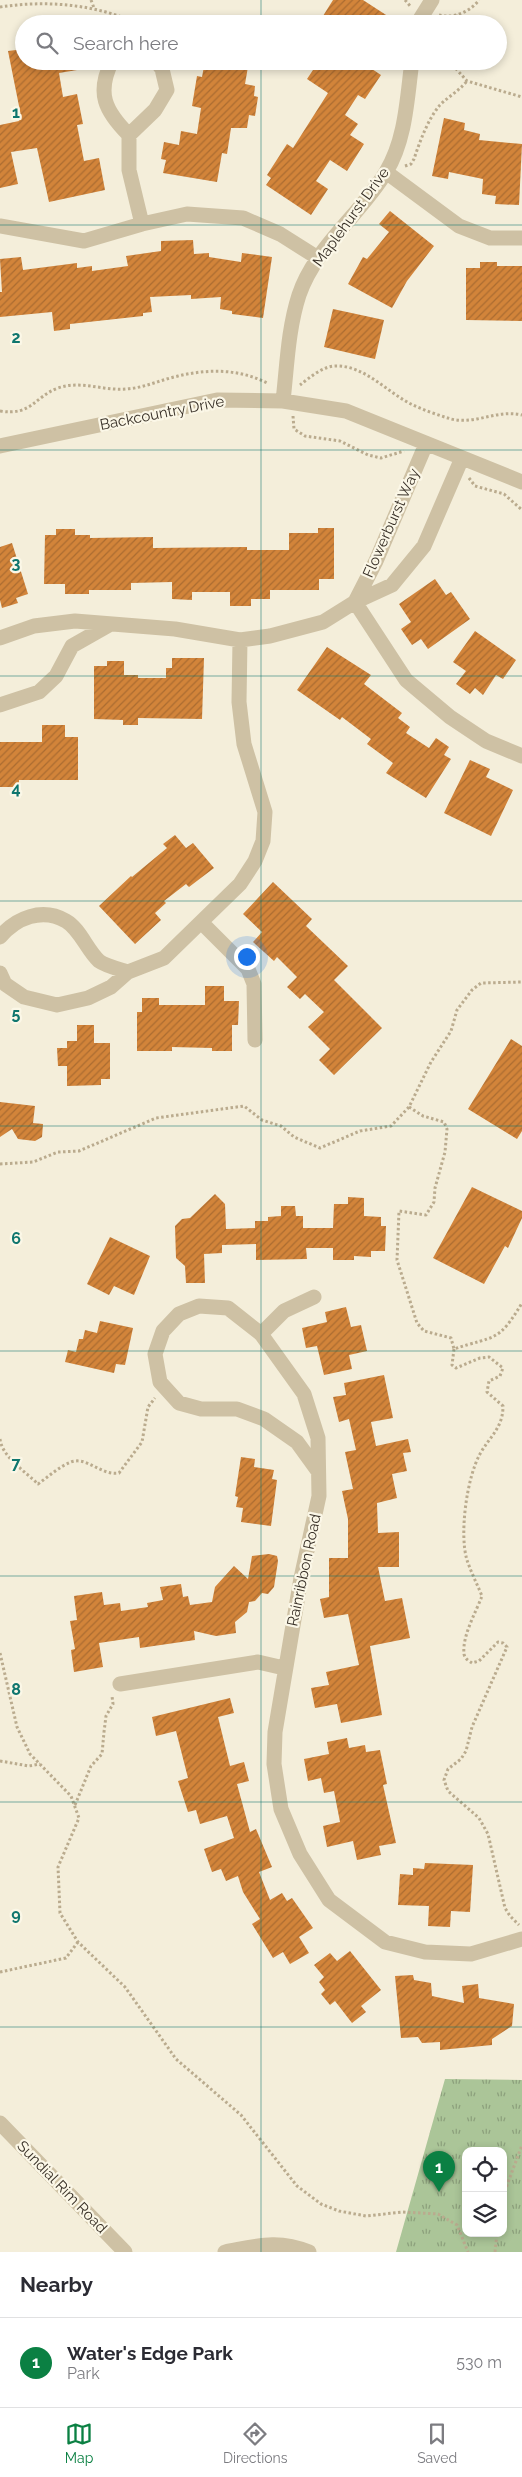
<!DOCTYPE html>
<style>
:root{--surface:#fff;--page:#f2f2f3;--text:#2b2b33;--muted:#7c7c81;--line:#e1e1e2;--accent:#0b8043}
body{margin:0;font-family:Raleway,sans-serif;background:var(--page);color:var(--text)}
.controls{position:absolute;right:15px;bottom:15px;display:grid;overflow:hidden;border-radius:10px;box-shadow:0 2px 8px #0003}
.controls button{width:45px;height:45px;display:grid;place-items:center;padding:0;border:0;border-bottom:1px solid var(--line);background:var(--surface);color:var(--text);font:25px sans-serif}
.you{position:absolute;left:246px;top:956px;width:18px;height:18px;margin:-12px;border:4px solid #fff;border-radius:50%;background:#1a73e8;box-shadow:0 0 0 8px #1a73e833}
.badge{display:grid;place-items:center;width:32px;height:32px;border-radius:50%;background:var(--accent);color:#fff;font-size:16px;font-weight:700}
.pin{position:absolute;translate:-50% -41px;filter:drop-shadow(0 1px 2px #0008)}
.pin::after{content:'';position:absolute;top:26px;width:18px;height:15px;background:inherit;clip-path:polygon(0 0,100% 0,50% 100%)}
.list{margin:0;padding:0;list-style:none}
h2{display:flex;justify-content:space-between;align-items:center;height:65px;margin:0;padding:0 20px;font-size:21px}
h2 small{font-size:16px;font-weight:400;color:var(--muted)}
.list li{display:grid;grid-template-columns:32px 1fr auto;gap:15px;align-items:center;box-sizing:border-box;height:90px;padding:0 20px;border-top:1px solid var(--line)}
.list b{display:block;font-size:19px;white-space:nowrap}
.list p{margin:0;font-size:16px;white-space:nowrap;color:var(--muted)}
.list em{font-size:16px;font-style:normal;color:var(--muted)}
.icon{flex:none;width:28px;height:28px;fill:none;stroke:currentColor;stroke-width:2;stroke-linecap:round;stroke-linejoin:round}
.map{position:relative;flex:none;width:522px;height:2252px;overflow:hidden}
.search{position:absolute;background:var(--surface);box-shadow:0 2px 8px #0003;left:15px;right:15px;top:15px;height:55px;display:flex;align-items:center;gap:12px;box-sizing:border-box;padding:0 18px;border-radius:28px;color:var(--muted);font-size:19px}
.sheet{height:155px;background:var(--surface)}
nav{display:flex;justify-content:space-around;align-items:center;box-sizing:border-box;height:70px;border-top:1px solid var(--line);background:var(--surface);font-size:14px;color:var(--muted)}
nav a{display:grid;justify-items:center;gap:2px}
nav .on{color:var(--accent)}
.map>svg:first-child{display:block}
.grass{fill:url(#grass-tufts);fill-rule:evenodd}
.building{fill:url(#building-hatch)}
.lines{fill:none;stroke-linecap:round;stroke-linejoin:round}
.path{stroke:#baab8e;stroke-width:3;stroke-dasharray:2.5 2.5;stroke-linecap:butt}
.minor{stroke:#cec1a4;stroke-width:15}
.grid{fill:none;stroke:#0f766e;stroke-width:1;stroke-opacity:0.55}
.labels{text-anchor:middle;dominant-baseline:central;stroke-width:4.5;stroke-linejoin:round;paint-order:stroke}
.street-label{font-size:15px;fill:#383027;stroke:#fbf7e7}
.grid-label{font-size:16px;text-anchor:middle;font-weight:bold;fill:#0f766e;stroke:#fbf7e7;stroke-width:4.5;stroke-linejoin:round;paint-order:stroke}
</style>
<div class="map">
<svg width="522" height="2252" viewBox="0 0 522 2252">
<defs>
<pattern id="grass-tufts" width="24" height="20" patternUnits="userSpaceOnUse" patternTransform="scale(1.25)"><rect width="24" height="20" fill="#abc598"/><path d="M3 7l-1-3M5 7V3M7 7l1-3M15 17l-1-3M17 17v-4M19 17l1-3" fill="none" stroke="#8ca07c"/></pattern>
<pattern id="building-hatch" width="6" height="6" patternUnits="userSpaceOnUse" patternTransform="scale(1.25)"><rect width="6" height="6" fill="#d2843a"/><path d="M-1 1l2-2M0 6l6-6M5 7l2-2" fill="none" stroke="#ab6c31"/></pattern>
</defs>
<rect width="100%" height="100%" fill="#f4eeda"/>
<path class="grass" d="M445 2079 522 2080V2252H396ZM466 2151H503V2233H466Z"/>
<path class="building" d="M333 0H363L400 24H318Z
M24 49V61H88L89 68 59 73 63 97 77 94 83 124 77 125 84 161 99 158 105 190 49 202 37 148 11 152 18 184 0 188V125L19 121 18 117 21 116 8 51Z
M205 61H249L245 84 255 86 254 96 258 97 255 116 249 115 247 128H231L227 154 222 153 217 182 163 173 166 160 161 159 164 142 179 145 181 131 197 134 201 108 192 106 197 76 202 77Z
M326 61H360L381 75 365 99 358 95 345 115 358 124 350 135 364 144 347 171 330 160 316 181 328 189 311 215 266 185 271 178 267 175 287 144 293 148 328 93 307 79 315 67 320 70Z
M444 118 465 123 464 130 480 134 479 140 522 144 519 205 495 204 496 196 482 194 483 179 449 172 448 179 432 176Z
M390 211 434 246 407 281 392 308 348 284 363 257 367 259 389 232 379 224Z
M193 240 194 254 209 253V257L241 262 242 253 272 257 263 318 232 314V311L220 309 221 297 191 299V295L150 297 152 312 143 313V316L70 324V329L54 331 52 312 0 317V292H2L0 259 21 257 23 270 77 263V268L92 266V271L128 266 126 256 161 251V241Z
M480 262H497V266H522V321L466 320V268H480Z
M333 309 384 320 375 359 324 347Z
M318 528H334V579H319V590H270V599H251V606H230V592H192V600L172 599V582L131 583V590H89V594H65V584H44L45 535H56V529H75V535H90V538L153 537V548L247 547V550H289V533H318Z
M12 543 28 594 16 598 18 603 2 608 0 600V547Z
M435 579 446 595 451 592 470 619 428 649 421 639 412 645 401 629 411 622 399 604Z
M475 631 516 660 503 679 496 675 483 695 475 688 470 694 456 684 466 671 453 662Z
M327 647 371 675 364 684 402 713 398 718 410 727 406 733 429 748 436 738 449 747 444 755 451 759 426 798 386 773 393 763 367 744 371 739 342 717 340 720 297 690Z
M172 658H204L202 719 138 718V725H123V720L94 719V666H107V661H124V675H138V678H166V668H172Z
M42 725H65V737H78V780H19V787H0V742H42Z
M470 760 490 769 486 777 513 790 491 836 444 813Z
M175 835 186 848 193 843 214 868 189 887 186 884 164 901 166 903 155 913 161 920 135 944 99 906 131 876 132 877 167 848 163 844Z
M273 882 312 919 306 926 348 966 334 980 382 1028 334 1075 319 1060 330 1049 308 1027 324 1012 305 994 300 999 287 987 297 977 277 957 274 961 253 942 262 932 243 914Z
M205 986H224V1001H239L238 1025H232V1051H212V1048L172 1047V1051H137V1012H142V998H159V1005H205Z
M77 1025H94V1043H110V1079H101V1085L67 1086V1066H58L57 1048H67V1041H77Z
M511 1039 522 1046V1131L517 1139 468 1109Z
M0 1102 35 1106 33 1123 43 1124 42 1137 35 1141 18 1139 12 1129 0 1137Z
M472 1187 522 1211V1218L508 1248 505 1246 484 1284 433 1258Z
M215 1194 225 1204 226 1229 255 1228V1221H268V1217L281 1216V1206H295L296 1216H303V1228H333L334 1204H348V1197L364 1198V1216L381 1217V1226H386L385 1251H371V1257L354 1256V1260H333V1248H306L307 1259 256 1260V1244L222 1245V1253L204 1254 205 1283H186L185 1266 176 1258 175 1226 182 1219 190 1218Z
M110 1237 150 1256 134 1295 114 1286 109 1295 87 1284Z
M346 1307 351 1327 361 1325 367 1351 349 1355 352 1369 324 1375 317 1346 306 1348 302 1328 327 1322 325 1312Z
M100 1321 133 1328 125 1365 116 1364 114 1373 65 1362 68 1350 76 1352 79 1339H83L85 1330 97 1333Z
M384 1375 393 1418 371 1422 376 1446 408 1439 411 1452 403 1453 407 1471 392 1474 397 1498 377 1503 378 1533 399 1532V1567H378L385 1601 402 1598 410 1638 370 1646 382 1715 341 1723 337 1704 315 1708 311 1688 329 1685 326 1672 359 1665 348 1614 324 1618 320 1599 329 1597V1558H348V1519L342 1491 353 1489 345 1452 356 1450 349 1419 339 1422 333 1397 346 1395 344 1383Z
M241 1457 255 1459 254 1467 274 1470 272 1479 277 1480 271 1526 241 1522 243 1508 236 1507 238 1497 235 1496Z
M269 1554 277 1556 278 1561 274 1587 268 1594 262 1593 255 1601 249 1602 247 1612 235 1622 236 1633 216 1636 194 1631 195 1640 140 1648 139 1637 99 1643 103 1667 74 1672 71 1650 75 1649 70 1621 77 1620 74 1596 102 1592 104 1605 120 1603 121 1611 148 1607 147 1603 163 1600 160 1587 181 1584 183 1597 188 1596 190 1605 212 1602 215 1587 234 1566 248 1579 252 1556Z
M230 1698 234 1713 218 1717 230 1766 244 1762 249 1781 237 1784 250 1832 256 1829 272 1867 259 1872 270 1900 282 1893 287 1901 292 1898 313 1928 299 1937 309 1953 290 1964 283 1952 273 1958 252 1924 260 1919 243 1892 238 1876 226 1881 221 1869 212 1872 204 1849 234 1838 227 1816 200 1824 196 1810 188 1812 178 1781 188 1778 176 1731 156 1736 152 1717Z
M347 1738 349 1748 365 1745 366 1752 380 1750 387 1784 383 1785 396 1843 379 1846 381 1855 357 1860 353 1841 327 1847 323 1826 340 1822 334 1791 324 1793 321 1778 308 1781 304 1759 329 1754 327 1742Z
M425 1863 473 1865 470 1912 451 1911 450 1927 428 1926 429 1906 398 1905 400 1874 413 1875V1868L424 1869Z
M350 1951 381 1990 361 2006 366 2012 352 2023 335 2001 330 2005 321 1994 325 1990 319 1982 324 1977 314 1965 330 1953 337 1961Z
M413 1975 414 1980 431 1983 432 1996 464 2003 462 1986 478 1984 479 1998 514 2004 512 2026 492 2039V2045L440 2050V2042L422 2043 418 2037 401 2038 395 1976Z"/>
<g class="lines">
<path class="path" d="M91 0 94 8
M405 0 411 7
M0 7C46 0 96 4 139 24
M439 15C453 19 470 12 479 0
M452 24 458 15
M449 61 467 81 522 97
M405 166 411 164 414 159C420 141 428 119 440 105 449 96 459 91 467 81
M300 385C309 378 324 365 337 366 365 366 387 392 411 404 423 410 438 415 451 419 476 425 497 409 522 415
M0 411C32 416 34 397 58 388 81 380 103 391 126 389 143 388 158 381 174 377 205 369 238 368 267 383
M293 416 294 429 305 436 340 441 368 455 381 458 404 451
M469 478 475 486 504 494 522 510
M409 1107 423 1116 444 1122 447 1129 445 1152 435 1188 434 1202 426 1215 399 1211 397 1260 417 1323 424 1331 451 1338 454 1349C496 1335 498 1343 522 1303
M0 1164 33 1162 58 1152 79 1151 156 1118 244 1106 262 1120 281 1126 294 1137 320 1148 360 1131 391 1126 409 1107 431 1062 451 1031 457 1010 472 990 481 983 522 982
M454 1349 452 1365 456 1368 480 1358 489 1357 503 1368 500 1376 489 1381 487 1392 503 1406C503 1428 490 1436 480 1454 467 1477 459 1534 467 1560 471 1572 477 1584 482 1596 476 1612 462 1636 464 1654 465 1659 469 1661 472 1663L479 1661 498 1642 503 1643 507 1647 472 1727 466 1751 461 1759 448 1769 444 1780 448 1791 479 1818 488 1834 505 1908 510 1916 519 1925
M0 1439C2 1457 26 1472 38 1484 48 1477 60 1466 71 1462 87 1456 101 1476 119 1473L142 1442 148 1407 155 1398
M0 1653 17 1727 30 1754 71 1796 79 1818 58 1867 60 1913 78 1942 125 1987 176 2059 241 2115 297 2186 321 2204 339 2211 366 2216 403 2212 438 2214 457 2225 468 2252
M0 1761 29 1766 40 1764
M75 1805 91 1766 102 1754 104 1732 106 1716 113 1704 112 1696
M0 1972 66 1958 78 1942
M503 2196 522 2145
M495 2252 497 2233"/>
<path class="minor" d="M417 24 432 0
M112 61C96 93 105 111 129 135V170L142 224
M129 135 155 110 167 90 162 69 156 61
M386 172 459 226 490 238H522
M0 226 84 241 142 224 187 214 243 218 280 234 318 258
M283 401C287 366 288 329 299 295 315 247 361 214 386 172 406 139 407 98 412 61
M0 446 217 400 283 401 346 411 522 482
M355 602 406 680 450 717 486 741 522 756
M355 602 376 561 426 444
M0 638 34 626 75 621 175 629 240 640 270 636 323 622 355 602 392 585 424 546 462 458
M0 705 39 692 56 676 72 646 109 625
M201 922 248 969 254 984 255 1040
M0 937C16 918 42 907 66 921 80 929 87 950 99 961 106 966 119 969 128 972
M0 973 5 984 24 997 57 1005 88 998 111 987 128 972 164 958 240 884 255 861 263 841 265 812 244 744 239 702 240 640
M261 1334 284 1311 314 1297
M318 1471 297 1442 264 1419 237 1409H201L179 1403 160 1382 155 1354 163 1331 179 1314 199 1306 228 1308 261 1334 304 1394 318 1438 319 1496 301 1578 275 1732 274 1764 281 1809 300 1854 329 1900 385 1942 425 1952 471 1954 522 1939
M120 1684 258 1662 284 1668
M0 2123 125 2252
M225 2252C257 2246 278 2239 309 2252"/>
</g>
<path class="grid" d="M261 0V24M261 61V2252M0 225H522M0 450H522M0 676H522M0 901H522M0 1126H522M0 1351H522M0 1576H522M0 1802H522M0 2027H522"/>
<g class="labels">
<g class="street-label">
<text transform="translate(351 217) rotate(-54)">Maplehurst Drive</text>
<text transform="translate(162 413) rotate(-11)">Backcountry Drive</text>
<text transform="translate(391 523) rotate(-66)">Flowerburst Way</text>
<text transform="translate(304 1570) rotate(-78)">Rainribbon Road</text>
<text transform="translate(62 2187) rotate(46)">Sundial Rim Road</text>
</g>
</g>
<g class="grid-label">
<text x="16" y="118">1</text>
<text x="16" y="343">2</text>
<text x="16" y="569">3</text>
<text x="16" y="794">4</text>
<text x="16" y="1019">5</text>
<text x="16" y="1244">6</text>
<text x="16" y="1469">7</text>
<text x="16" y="1695">8</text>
<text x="16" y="1920">9</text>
</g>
</svg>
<div class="controls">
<button><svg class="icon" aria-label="locate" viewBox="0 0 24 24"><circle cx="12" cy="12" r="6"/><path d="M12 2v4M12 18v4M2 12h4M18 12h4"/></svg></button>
<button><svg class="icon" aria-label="layers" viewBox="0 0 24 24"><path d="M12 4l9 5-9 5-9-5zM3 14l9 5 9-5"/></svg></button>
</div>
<div class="you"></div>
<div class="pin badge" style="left:439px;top:2192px">1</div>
<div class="search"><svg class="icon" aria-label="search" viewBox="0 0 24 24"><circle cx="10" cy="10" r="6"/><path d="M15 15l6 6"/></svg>Search here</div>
</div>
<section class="sheet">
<h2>Nearby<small></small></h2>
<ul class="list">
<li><span class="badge">1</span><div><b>Water's Edge Park</b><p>Park</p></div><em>530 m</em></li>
</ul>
</section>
<nav>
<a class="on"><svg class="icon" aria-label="map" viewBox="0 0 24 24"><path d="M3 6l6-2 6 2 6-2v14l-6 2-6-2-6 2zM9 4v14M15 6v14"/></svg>Map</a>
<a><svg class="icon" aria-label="directions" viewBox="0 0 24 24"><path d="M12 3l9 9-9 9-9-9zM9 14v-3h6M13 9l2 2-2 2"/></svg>Directions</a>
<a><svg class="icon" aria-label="saved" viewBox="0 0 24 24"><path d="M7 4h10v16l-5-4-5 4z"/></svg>Saved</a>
</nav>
